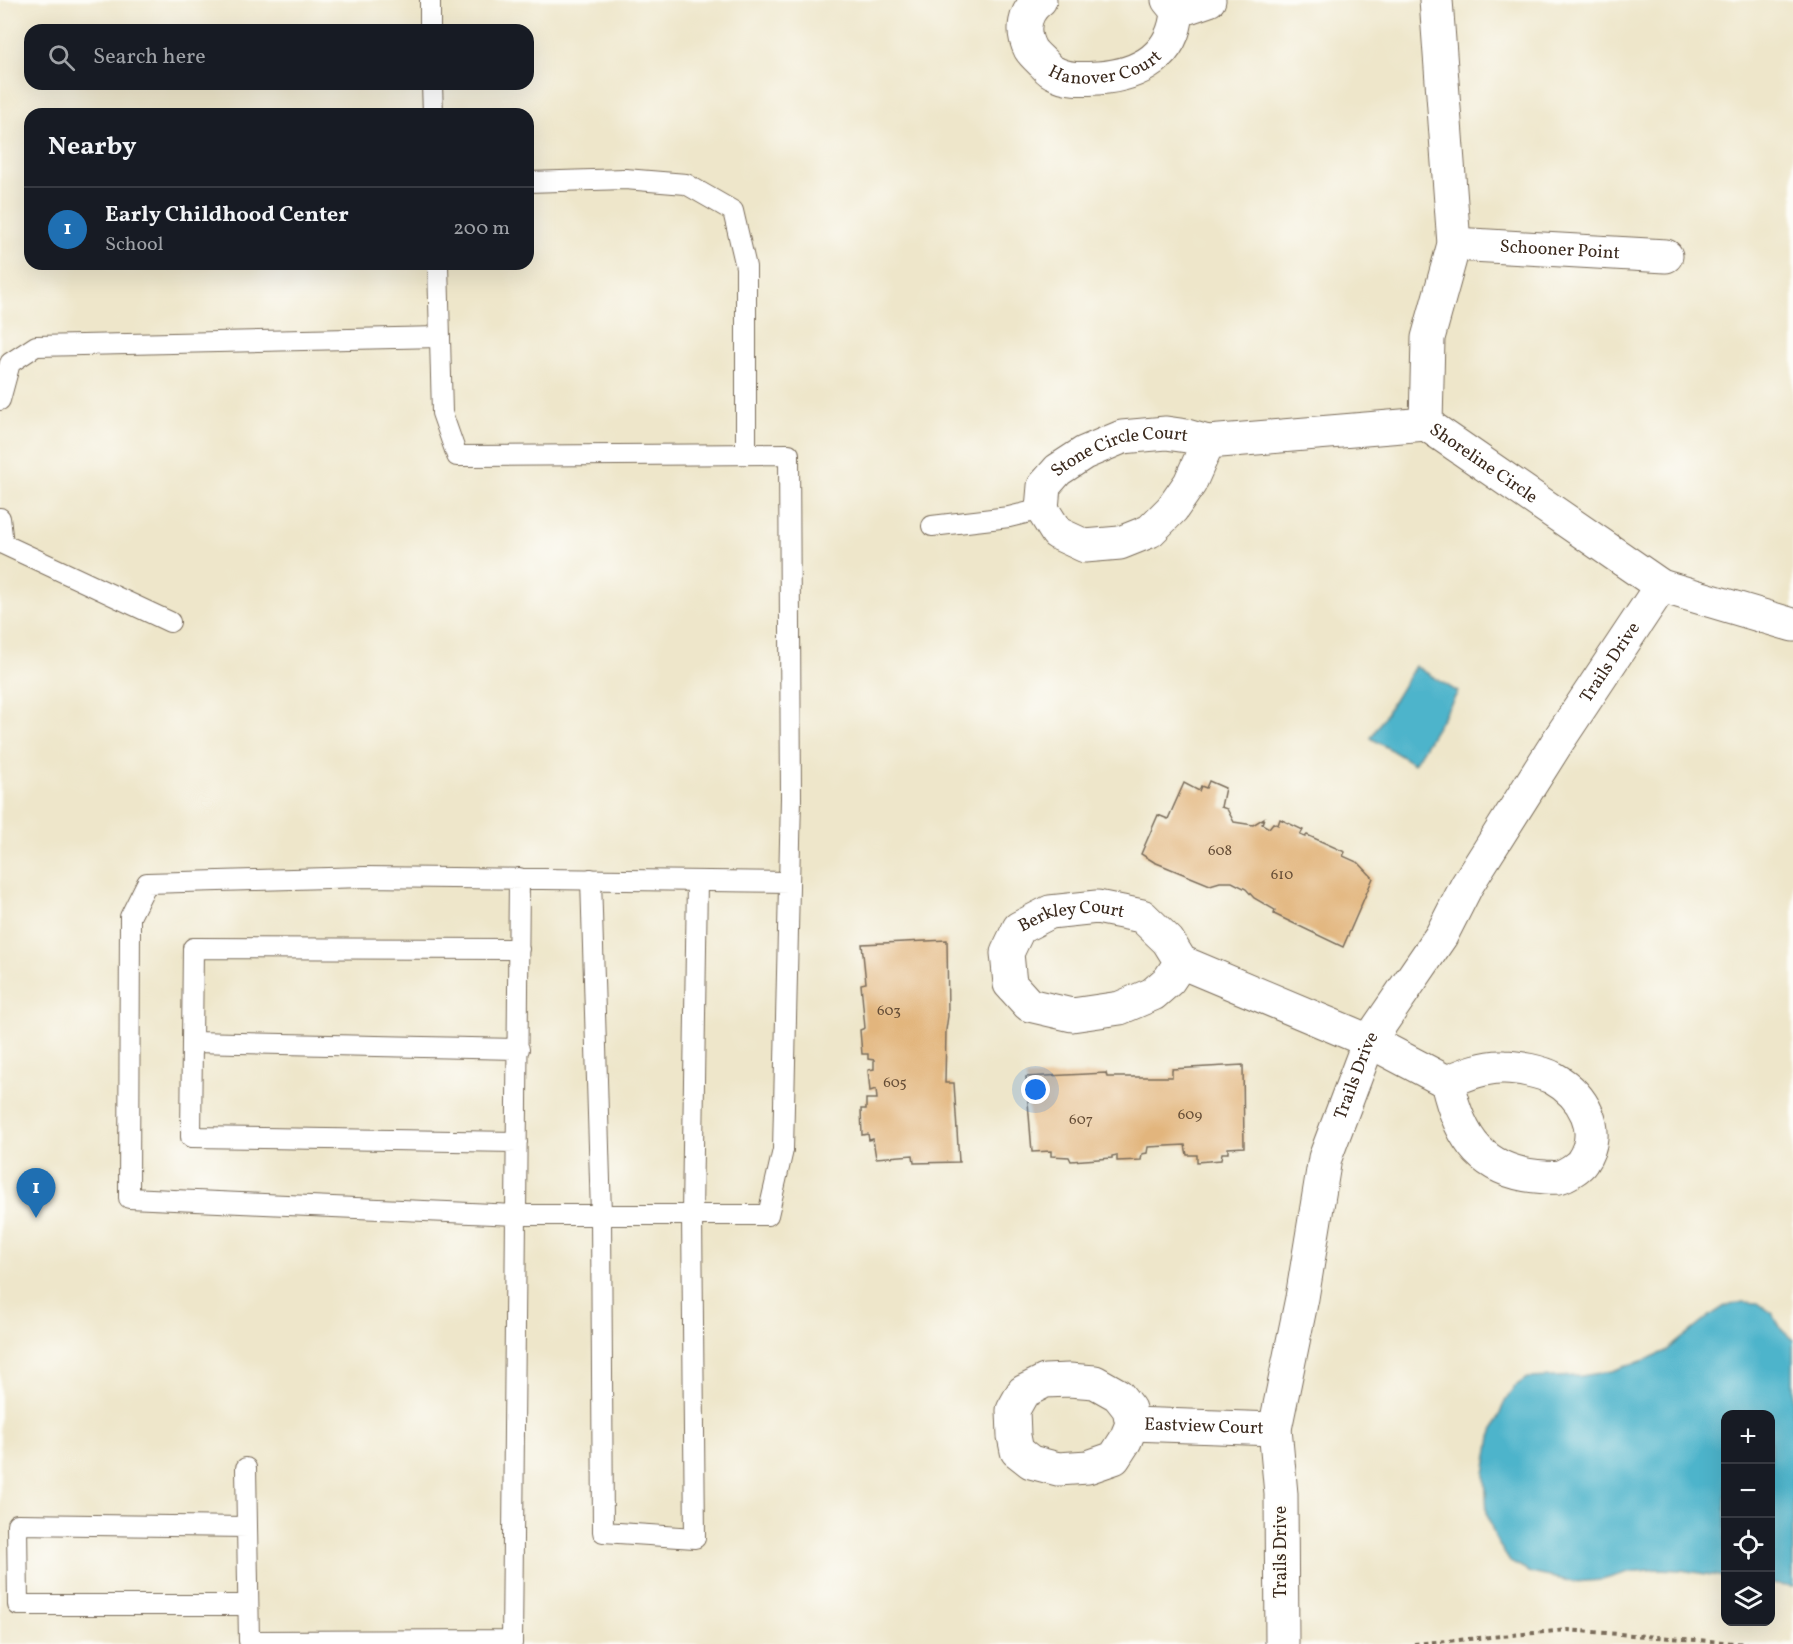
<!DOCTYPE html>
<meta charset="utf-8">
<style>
:root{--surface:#171b24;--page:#20242c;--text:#f1f3f6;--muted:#9ea1a6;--line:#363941;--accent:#1f6fb2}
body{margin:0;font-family:Vollkorn,serif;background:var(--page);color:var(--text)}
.controls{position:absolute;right:18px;bottom:18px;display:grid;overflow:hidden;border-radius:12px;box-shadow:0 6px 24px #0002}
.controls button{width:54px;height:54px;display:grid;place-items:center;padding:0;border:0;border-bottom:2px solid var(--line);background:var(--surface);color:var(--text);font:30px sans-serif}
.you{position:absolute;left:1036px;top:1090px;width:21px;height:21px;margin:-15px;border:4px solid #fff;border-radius:50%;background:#1a73e8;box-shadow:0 0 0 9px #1a73e833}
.badge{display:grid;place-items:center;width:39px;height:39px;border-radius:50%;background:var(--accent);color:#fff;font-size:20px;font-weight:700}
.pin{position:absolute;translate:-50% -50px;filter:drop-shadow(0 2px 3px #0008)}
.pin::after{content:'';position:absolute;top:32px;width:21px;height:18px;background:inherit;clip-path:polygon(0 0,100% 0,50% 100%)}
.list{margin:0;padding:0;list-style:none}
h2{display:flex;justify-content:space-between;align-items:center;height:78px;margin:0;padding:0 24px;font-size:26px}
h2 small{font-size:20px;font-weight:400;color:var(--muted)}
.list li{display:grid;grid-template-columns:39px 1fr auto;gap:18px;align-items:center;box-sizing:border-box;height:84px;padding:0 24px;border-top:2px solid var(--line)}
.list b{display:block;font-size:22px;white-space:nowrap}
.list p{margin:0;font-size:20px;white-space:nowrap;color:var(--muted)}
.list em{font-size:20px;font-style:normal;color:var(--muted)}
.icon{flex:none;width:33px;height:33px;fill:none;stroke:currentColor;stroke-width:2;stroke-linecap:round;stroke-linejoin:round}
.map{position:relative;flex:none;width:1793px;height:1644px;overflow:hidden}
.search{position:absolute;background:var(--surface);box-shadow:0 6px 24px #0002;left:24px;top:24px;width:510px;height:66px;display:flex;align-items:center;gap:15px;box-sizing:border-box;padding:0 21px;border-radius:18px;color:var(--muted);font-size:22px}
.panel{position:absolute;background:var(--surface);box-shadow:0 6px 24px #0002;left:24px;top:108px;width:510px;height:162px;border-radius:18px}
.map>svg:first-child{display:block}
.water{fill:#4db4cb;stroke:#446f74;stroke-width:1.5}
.building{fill:#e2b57d}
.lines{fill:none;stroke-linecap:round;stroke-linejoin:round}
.service-casing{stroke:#7a6c5a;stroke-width:22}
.minor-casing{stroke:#7a6c5a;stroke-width:35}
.path{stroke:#7a6c5a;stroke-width:4;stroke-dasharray:4.5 4.5;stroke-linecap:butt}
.service{stroke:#fff;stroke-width:20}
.minor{stroke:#fff;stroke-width:33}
.labels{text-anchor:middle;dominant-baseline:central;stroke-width:4.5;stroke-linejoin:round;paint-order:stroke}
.number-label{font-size:15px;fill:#654d36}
.street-label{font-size:18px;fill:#3b2a1e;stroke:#fdfcf7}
</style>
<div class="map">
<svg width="1793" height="1644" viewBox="0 0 1793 1644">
<rect width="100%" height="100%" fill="#fdfcf7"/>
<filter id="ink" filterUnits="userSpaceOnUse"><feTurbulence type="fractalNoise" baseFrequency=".0167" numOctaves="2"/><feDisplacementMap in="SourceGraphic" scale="12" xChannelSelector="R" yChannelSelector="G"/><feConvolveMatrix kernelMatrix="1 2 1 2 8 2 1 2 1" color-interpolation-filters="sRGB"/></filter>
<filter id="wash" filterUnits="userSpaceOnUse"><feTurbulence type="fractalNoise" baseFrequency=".008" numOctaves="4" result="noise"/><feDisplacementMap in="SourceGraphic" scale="24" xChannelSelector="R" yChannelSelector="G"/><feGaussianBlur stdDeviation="1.35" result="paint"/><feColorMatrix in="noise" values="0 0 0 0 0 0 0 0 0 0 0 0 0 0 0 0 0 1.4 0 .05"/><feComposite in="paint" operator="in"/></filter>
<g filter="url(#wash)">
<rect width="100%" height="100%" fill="#eee6ca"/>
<path class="water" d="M1415 666 1458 692 1414 764 1371 738Z
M1743 1302 1758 1303 1773 1314 1782 1330 1793 1340V1587L1771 1584 1770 1414H1726L1725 1577 1681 1570 1658 1569 1629 1572 1602 1580 1574 1582 1531 1573 1510 1562 1496 1540 1487 1514 1485 1474 1491 1437 1504 1403 1514 1387 1527 1378 1581 1376 1612 1371 1645 1360 1666 1351 1711 1315 1725 1306Z"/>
<g id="blocks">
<path class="building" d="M1209 781 1225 788 1221 807 1227 809 1234 822 1253 825 1264 818 1262 824 1269 828 1273 823 1278 825 1280 819 1303 830 1300 835 1305 837 1307 835 1345 852 1343 856 1359 863 1373 878 1343 947 1274 914 1275 910 1254 898 1246 889 1232 882H1220L1210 885 1154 862 1141 854 1158 815 1168 819 1184 783 1199 791 1201 786 1206 788Z
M947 940 948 1016 946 1030 945 1083H954L959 1162 914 1163 913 1155 876 1158 873 1139 869 1140 868 1134 862 1135 861 1109H866V1099H877L876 1089 870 1091 868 1070 874 1069V1060L868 1059V1054H862L860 1030 865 1028 861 984 866 983 862 944Z
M1243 1065 1244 1147 1228 1148V1153H1222L1221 1160 1197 1162V1155H1187L1185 1145 1148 1147 1147 1153 1142 1154 1141 1160 1117 1161V1155L1112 1156V1158L1071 1161 1069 1157 1051 1156V1151L1032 1152 1026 1077 1106 1073 1107 1077H1172V1069Z"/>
</g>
</g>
<g filter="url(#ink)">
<use href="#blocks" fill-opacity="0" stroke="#7a6c5a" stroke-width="1.5"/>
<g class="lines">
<g class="service-casing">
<path id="service" d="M430 0V30
M432 84 433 114
M528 182 625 179 686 184 733 211 746 267V454
M438 264 442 413 457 456 789 454 791 798 783 1150 768 1215H516L512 1644
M0 400 10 363 36 346 440 337
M0 518 3 544 170 622
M932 526 1009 517 1042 509
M519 878 516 1215 129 1198 130 917 147 883 365 877 789 882
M591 879 601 1214 603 1532 695 1538 692 1215 697 881
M192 1042 519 1049
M517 1142 191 1137 193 948 519 949
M246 1468 249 1641 512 1640
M247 1527 17 1524 18 1605H248"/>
</g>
<g class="minor-casing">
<g id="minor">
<path id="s1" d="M1040 0C1024 12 1021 31 1030 49 1033 54 1039 59 1043 63 1046 66 1049 71 1053 72 1067 80 1082 79 1098 78 1139 75 1174 56 1177 11L1168 0"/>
<path id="s2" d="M1436 0 1454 244 1428 338 1426 424 1661 586 1793 625"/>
<path d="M1177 11 1209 0"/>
<path id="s3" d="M1454 244 1666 256"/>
<path id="s4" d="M1208 442 1190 483 1172 509 1150 531 1120 543 1085 546 1057 533 1042 509 1044 486 1058 470 1084 453 1122 437 1166 433 1187 436 1208 442 1426 424"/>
<path id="s5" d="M1181 962 1169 980 1153 994 1120 1008 1072 1015 1029 1005 1010 984 1007 953 1019 928 1050 912 1097 907 1142 916 1168 941 1181 962 1369 1041 1447 1082C1460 1140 1483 1174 1546 1177 1550 1177 1556 1178 1559 1177 1566 1175 1579 1167 1582 1162 1604 1130 1583 1095 1553 1078 1542 1072 1517 1067 1504 1067 1485 1066 1464 1075 1447 1082"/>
<path d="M1069 1380 1095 1382 1118 1395 1129 1409 1132 1424 1125 1441 1114 1458 1088 1467 1058 1469 1031 1462 1017 1451 1014 1436 1013 1410 1023 1392 1045 1381Z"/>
<path id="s6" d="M1132 1424 1275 1429"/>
<path id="s7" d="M1282 1644 1281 1494 1275 1429 1302 1298 1325 1158 1369 1041 1441 936 1467 885 1560 738 1661 586"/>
</g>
</g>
<path class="path" d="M1414 1644 1567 1630 1748 1644"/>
<use href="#service" class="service"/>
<use href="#minor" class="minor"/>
</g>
</g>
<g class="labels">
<g class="number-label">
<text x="1220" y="851">608</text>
<text x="1282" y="875">610</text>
<text x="889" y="1011">603</text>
<text x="895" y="1083">605</text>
<text x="1190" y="1115">609</text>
<text x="1081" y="1120">607</text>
</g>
<g class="street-label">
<text stroke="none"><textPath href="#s1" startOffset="142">Hanover Court</textPath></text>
<text stroke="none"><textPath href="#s3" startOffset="106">Schooner Point</textPath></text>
<text stroke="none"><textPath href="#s4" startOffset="345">Stone Circle Court</textPath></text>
<text stroke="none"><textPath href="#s2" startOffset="498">Shoreline Circle</textPath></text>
<text stroke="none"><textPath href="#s7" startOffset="1065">Trails Drive</textPath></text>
<text stroke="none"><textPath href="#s5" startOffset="314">Berkley Court</textPath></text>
<text stroke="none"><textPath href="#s7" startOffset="579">Trails Drive</textPath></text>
<text stroke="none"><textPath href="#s6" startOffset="72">Eastview Court</textPath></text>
<text transform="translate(1281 1552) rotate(-90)">Trails Drive</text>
</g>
</g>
</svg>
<div class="controls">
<button>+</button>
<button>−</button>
<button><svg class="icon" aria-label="locate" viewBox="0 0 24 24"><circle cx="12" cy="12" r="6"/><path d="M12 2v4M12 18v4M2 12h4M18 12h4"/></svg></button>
<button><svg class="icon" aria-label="layers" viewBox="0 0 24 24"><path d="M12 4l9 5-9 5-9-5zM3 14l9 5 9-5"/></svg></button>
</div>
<div class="you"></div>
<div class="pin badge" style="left:36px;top:1218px">1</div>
<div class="search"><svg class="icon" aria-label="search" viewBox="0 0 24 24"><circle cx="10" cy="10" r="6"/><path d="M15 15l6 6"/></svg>Search here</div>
<section class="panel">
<h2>Nearby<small></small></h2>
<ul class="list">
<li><span class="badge">1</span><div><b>Early Childhood Center</b><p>School</p></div><em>200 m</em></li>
</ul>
</section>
</div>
